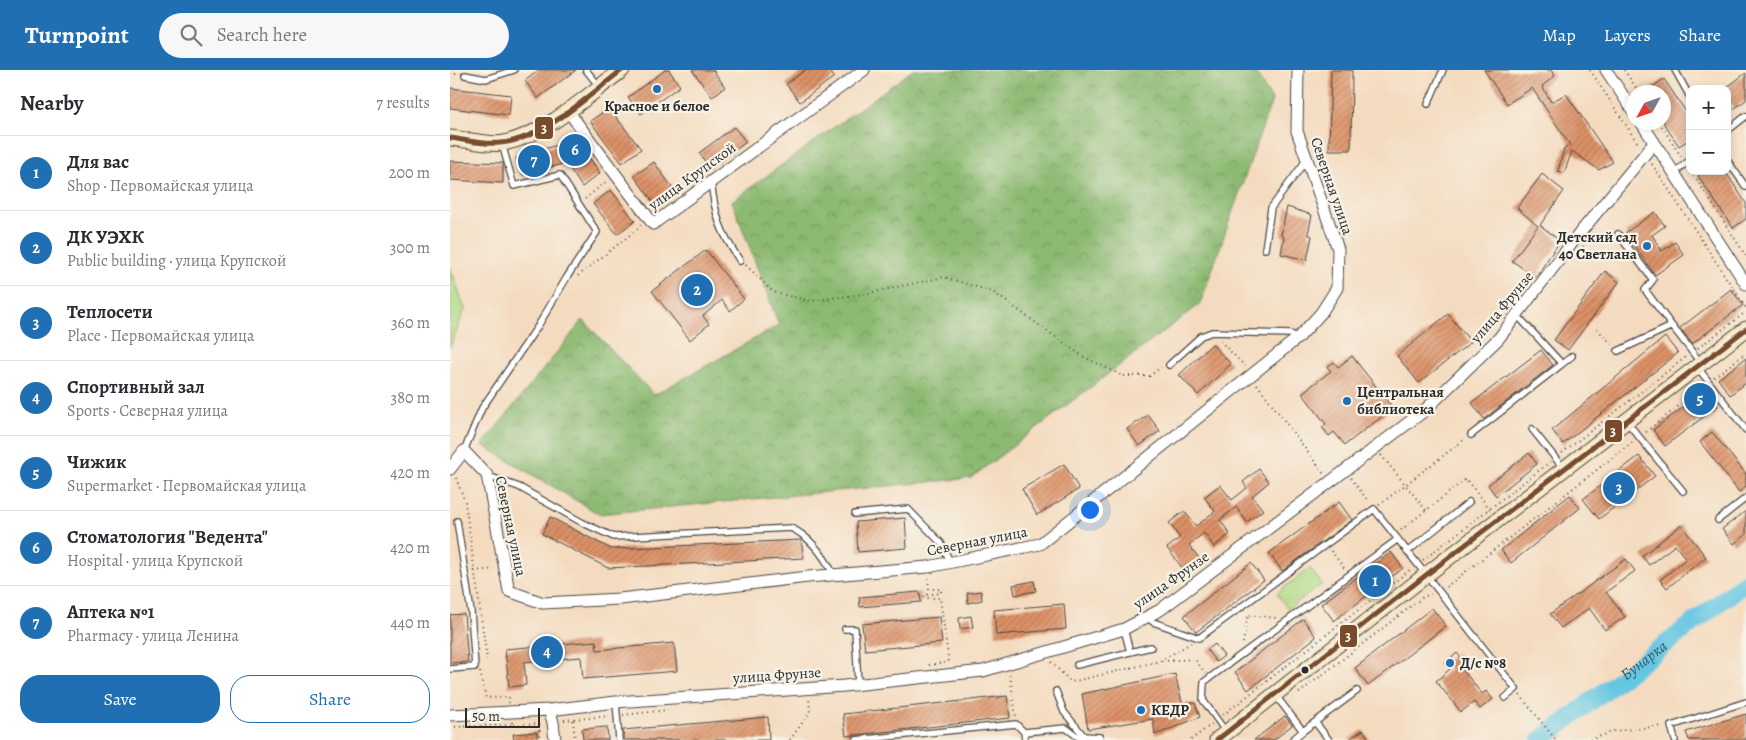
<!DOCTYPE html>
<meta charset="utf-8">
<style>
:root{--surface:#fff;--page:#f7f7f7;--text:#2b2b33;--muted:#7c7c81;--line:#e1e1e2;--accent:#1f6fb2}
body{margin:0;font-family:Alegreya,serif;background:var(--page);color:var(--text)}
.controls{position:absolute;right:15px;top:15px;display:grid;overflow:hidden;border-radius:10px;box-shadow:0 2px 8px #0003}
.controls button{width:45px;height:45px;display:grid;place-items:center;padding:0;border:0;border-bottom:1px solid var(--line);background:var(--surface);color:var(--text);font:25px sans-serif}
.compass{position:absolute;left:1176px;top:15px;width:45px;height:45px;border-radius:50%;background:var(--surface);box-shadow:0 2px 8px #0003;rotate:230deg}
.scale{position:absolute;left:15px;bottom:12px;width:75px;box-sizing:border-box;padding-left:5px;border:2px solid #2b2b2b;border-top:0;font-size:14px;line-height:18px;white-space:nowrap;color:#2b2b2b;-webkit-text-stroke:4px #f7f3e8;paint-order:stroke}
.you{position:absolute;left:639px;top:439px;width:18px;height:18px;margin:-12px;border:4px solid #fff;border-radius:50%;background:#1a73e8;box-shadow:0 0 0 8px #1a73e833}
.badge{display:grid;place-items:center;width:32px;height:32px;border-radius:50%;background:var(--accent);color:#fff;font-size:16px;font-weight:700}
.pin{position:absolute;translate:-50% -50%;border:2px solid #fff;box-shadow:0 1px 5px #0006}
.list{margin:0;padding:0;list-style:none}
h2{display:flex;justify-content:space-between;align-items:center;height:65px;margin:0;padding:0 20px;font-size:21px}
h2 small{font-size:16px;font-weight:400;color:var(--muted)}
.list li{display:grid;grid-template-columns:32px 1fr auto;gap:15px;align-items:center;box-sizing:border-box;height:75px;padding:0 20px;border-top:1px solid var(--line)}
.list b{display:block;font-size:19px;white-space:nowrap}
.list p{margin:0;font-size:16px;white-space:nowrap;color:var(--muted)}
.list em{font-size:16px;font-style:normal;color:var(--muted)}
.actions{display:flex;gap:10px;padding:15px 20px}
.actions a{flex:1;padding:11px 0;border:1px solid var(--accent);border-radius:20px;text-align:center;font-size:18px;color:var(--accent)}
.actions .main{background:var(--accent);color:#fff}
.icon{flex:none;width:28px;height:28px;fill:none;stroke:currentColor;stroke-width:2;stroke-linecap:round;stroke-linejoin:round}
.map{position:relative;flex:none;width:1296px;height:670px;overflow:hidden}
header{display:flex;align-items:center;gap:30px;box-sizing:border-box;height:70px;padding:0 25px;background:var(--accent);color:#fff}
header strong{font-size:24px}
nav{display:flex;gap:28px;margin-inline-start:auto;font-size:18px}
.search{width:350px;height:45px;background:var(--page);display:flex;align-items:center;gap:12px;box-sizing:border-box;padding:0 18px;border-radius:28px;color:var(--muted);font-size:19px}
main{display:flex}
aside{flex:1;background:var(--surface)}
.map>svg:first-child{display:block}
.forest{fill:url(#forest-crowns);stroke:#5c724e}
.pitch{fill:#b0da85;stroke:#6e8258}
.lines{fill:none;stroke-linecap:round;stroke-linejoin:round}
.river{stroke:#64c6e2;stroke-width:18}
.building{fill:url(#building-hatch)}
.lane-casing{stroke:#494541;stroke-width:8}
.street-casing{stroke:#494541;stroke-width:13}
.secondary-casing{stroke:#494541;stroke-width:17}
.path{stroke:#494541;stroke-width:2;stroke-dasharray:1 4;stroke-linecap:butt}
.lane{stroke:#fff;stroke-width:5.5}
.street{stroke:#fff;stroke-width:11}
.secondary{stroke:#f7e8c3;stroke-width:15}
.bus-1-casing{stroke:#f7f3e8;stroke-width:9}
.bus-1{stroke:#7a4b2a;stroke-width:5}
.poi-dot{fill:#1f6fb2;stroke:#f7f3e8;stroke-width:2}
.bus-dot{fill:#2b2b2b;stroke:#f7f3e8;stroke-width:2}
.labels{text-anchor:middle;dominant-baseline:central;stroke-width:4.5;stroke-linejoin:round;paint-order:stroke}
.poi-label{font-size:15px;font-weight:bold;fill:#2b2b2b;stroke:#f7f3e8;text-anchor:start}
.street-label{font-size:15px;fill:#2b2b2b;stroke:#f7f3e8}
.water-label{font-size:16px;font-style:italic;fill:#3c5a62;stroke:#f7f3e8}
.line-badge{stroke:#f7f3e8;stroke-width:2}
.badge-label{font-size:14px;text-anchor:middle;font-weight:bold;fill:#fff}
</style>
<header>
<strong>Turnpoint</strong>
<div class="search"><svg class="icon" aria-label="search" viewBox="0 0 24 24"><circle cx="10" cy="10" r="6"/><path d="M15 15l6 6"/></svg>Search here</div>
<nav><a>Map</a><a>Layers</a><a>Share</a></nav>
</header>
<main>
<aside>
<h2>Nearby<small>7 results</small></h2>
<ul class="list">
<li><span class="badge">1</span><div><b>Для вас</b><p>Shop · Первомайская улица</p></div><em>200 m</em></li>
<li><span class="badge">2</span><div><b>ДК УЭХК</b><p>Public building · улица Крупской</p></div><em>300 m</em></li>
<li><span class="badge">3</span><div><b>Теплосети</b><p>Place · Первомайская улица</p></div><em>360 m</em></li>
<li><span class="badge">4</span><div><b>Спортивный зал</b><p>Sports · Северная улица</p></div><em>380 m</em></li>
<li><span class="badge">5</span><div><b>Чижик</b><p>Supermarket · Первомайская улица</p></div><em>420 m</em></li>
<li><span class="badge">6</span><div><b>Стоматология &quot;Ведента&quot;</b><p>Hospital · улица Крупской</p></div><em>420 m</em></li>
<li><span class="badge">7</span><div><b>Аптека №1</b><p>Pharmacy · улица Ленина</p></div><em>440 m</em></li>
</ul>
<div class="actions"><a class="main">Save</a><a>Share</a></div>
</aside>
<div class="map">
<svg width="1296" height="670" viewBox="0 0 1296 670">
<defs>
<pattern id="forest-crowns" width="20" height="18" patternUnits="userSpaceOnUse" patternTransform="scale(1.25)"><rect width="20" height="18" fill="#8cba72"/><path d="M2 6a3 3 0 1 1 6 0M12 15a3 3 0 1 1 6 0" fill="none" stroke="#73975e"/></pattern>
<pattern id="building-hatch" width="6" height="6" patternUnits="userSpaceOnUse" patternTransform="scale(1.25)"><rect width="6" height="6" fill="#dd9267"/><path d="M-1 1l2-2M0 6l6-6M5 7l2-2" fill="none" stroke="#b37755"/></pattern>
</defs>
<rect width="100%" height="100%" fill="#f7f3e8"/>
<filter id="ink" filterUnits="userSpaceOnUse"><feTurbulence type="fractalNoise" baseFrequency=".02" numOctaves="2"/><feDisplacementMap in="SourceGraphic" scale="10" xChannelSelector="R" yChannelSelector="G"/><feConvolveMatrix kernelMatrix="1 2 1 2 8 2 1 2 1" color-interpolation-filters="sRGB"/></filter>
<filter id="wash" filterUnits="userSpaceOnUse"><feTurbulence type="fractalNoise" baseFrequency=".0096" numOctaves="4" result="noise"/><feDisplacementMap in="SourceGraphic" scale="20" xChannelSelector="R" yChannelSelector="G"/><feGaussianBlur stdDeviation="1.12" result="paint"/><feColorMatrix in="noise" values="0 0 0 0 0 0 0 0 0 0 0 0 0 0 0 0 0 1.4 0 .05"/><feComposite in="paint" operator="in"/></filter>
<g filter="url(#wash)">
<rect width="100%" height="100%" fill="#f4dbbf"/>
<path class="forest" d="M463 0H804L822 30 750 234 521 408 149 444 32 375 133 250 204 325 329 255 282 131Z"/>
<path class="pitch" d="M0 196 15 239 0 277Z
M860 498 872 514 838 539 827 523Z"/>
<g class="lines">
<path class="river" id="s1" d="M1091 670 1296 512"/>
</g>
<g id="blocks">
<path class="building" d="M89 0H126L88 28 75 11Z
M215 0H219L230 16 191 44 178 27Z
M242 0H263L275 17 262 27Z
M355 0H379L384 7 350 32 336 14Z
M881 0H902L901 80H879Z
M1034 0H1101L1105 6 1092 16 1101 32 1116 24 1163 92 1149 100 1122 81 1114 103 1108 101 1114 79 1120 75 1082 18 1057 34Z
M1296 3V30L1284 39 1277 30V17Z
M1214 9 1240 48V69L1229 76 1214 54V22H1195Z
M0 18 61 25 59 45 0 38Z
M159 38 191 79 172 93 140 51Z
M284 57 296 72 260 98 249 83Z
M126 69 150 103 132 117 116 93 73 105 66 88Z
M0 91 53 93V113L0 110Z
M204 92 226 123 207 137 184 106Z
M1255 101H1275L1296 133V149L1283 158 1248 106Z
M1092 104 1114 121 1090 155 1110 171 1086 207 1062 191 1088 156 1067 138Z
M161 120 185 151 167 164 143 134Z
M837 137 862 145 858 164 862 166 857 190 831 184 834 167 831 165Z
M1205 142 1215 156 1202 165 1212 181 1225 172 1234 185 1205 205 1175 163Z
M256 180 294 229 280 241 272 230 253 246 259 254 240 270 202 221Z
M1155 201 1169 212 1118 280 1104 270Z
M1281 219 1293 235 1242 274 1230 258Z
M998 244 1021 272 969 313 947 286Z
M1215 267 1228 283 1113 374 1102 360Z
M762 274 781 294 748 325 729 305Z
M1091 280 1103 295 1034 349 1022 333Z
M902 286 943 338 895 375 884 362 879 366 872 357 876 354 852 323 881 301 877 297 884 292 888 297Z
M1296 288V313L1280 325 1268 309Z
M1256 320 1268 336 1215 376 1203 360Z
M698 345 710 361 689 376 677 359Z
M1262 362 1296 404V416L1289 422 1250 372Z
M1079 383 1087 394 1046 426 1038 415Z
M1189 386 1205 406 1149 449 1133 429Z
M614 394 629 419 587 445 572 419Z
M809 399 819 412 802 426 813 440 797 452 786 437 770 450 780 464 764 477 754 463 739 475 749 488 734 500 717 478 730 468 719 453 734 441 746 456 765 441 754 427 770 415 782 430 797 418 793 412Z
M1120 425 1130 438 1061 493 1051 480Z
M889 432 902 450 832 501 819 483Z
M1296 441V465L1284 474 1272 459Z
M100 447 161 479 351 470 354 488 158 498 92 464Z
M455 448 457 478 408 482 406 452Z
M1231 455 1256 487 1217 518 1210 510 1236 489 1225 475 1199 495 1192 486Z
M941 482 953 498 884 551 871 534Z
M1176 489 1185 501 1156 522 1175 547 1155 560 1139 538 1111 558 1100 544Z
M801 493 814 510 746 562 734 546Z
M584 511 586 521 565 525 563 515Z
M531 521 532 530 518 533 517 523Z
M470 522 471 532 410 537 409 527Z
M614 534 616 559 546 565 544 540Z
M982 538 996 556 918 616 905 598Z
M14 544 18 592 0 593V545Z
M521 546 523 557 510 559 509 548Z
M489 547 492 573 415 580 412 554Z
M853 549 866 567 798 620 785 602Z
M146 571 147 580 224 573 227 601 133 609 131 587 74 592 76 615 59 617 55 579Z
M765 574 774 586 766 592 757 580Z
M1007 583 1014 591 1009 595 1032 624 1036 621 1043 629 1030 639 1024 632 1011 642 986 611 1000 599 995 593Z
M725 604 732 633H745L750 647 705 665 703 649 638 659 632 624Z
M557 626 560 648 396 666 393 644Z
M1296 644V670H1239L1236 662Z
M835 646 842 655 824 670H804Z
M318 647 319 670H174L173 660Z
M157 657 158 670H133L132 659Z
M913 660 920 670H898Z
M87 662V670H64L63 664Z"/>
</g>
</g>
<g filter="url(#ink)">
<use href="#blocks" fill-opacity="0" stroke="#494541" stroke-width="1"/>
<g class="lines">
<g class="lane-casing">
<path id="lane" d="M136 0 149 16
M1225 0 1240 27
M15 5 36 9 64 0
M978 34 993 0
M1277 61 1296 46
M1277 90 1296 117
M1224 103 1240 90
M261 111C265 146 270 161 290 191
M1168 164 1203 210 1195 220 1222 256
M815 179 821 138 857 89
M1168 281 1222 256 1250 292
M1112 294 1122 286
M719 295 751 266 762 262 840 264 849 267
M1248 298 1296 360
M1177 352 1233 421
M1082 359 1114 399
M1021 365 1112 294 1067 245
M14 381 32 338 88 256 117 207 147 162 110 105 64 116 52 74
M38 406 69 417 133 453 164 467 341 458C361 467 374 486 384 505
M405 444 458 439 491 473 500 492
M1268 450 1296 428
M957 482 1019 432
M697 547 703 552 749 568 924 439 1066 619 1055 628
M395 559H405L408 614
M680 582 701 577
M627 595 680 582 674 559
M0 599 25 597 21 542 7 451
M606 621 614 642 634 666 650 667V670
M826 626 853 661 842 670
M166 632 169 670
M865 652 879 670
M853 661 907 621
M574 662 616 658 632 670
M776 662 753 630 754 612 948 469
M406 670 566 654 574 662 575 670
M1225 670 1221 656 1296 632"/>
</g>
<g class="street-casing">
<path id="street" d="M1156 0 1184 42
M118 41 203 154 414 0
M1191 52 1296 214
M0 399 14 381 37 405 59 521 93 533 170 529 358 507 478 497 590 474 849 267 871 243 887 218 888 179 847 61 848 0
M99 640 103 652 105 670
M0 645 99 640 166 632 394 616 533 601 674 559 710 540 974 341 1049 268 1129 164 1204 73"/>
</g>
<g class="secondary-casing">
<path id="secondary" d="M0 68C14 69 41 76 54 73 99 63 136 26 172 0
M767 670 976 505 1296 259"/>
</g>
<path class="path" d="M1140 0 1189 75
M1174 0 1189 22
M0 4H8
M1209 52 1232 88
M1202 94 1296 238
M1241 101 1296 186
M135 129 157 111
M1133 177 1141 167
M296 195 323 222 360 231 414 224 494 207 543 222 632 286 673 306H700L711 297
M128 206 190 157V154
M1147 259 1163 275
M770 271 795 296
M1248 278 1296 242
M1264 307 1296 283
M807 314 874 404
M1196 362 1252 317
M1112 383 1236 287
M931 385 976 440
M6 408 15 432 37 589 33 593
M901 408 919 432
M929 435 1015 369
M951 460 1016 409 1040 439
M881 481 895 499
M973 490 1100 392
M24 501 44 499
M478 508 479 519H491V523L474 525 475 528H490L499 593
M996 517 1184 371
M793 573 798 545 827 548
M712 591 745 589 755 603
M601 592 621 612 710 591 741 573
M479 595 499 592
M30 602 36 628 59 627V633
M560 605 566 647
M849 623 973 527 981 524
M1070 625 1106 670
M173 645 218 640
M773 645 961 499
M114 650 159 646
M123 650 125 670
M62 652V655L94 654
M89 655 90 670
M0 657 62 655
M340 670 360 642 359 629
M741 670 762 654
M1140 670 1164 661 1213 656"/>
<use href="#lane" class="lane"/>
<use href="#street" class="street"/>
<use href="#secondary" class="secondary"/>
<g class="bus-1-casing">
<path id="bus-1" d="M0 68C16 70 33 75 50 73 93 70 139 25 172 0
M767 670 976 505 1296 259"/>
</g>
<use href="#bus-1" class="bus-1"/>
</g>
</g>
<g class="poi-dot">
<circle cx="207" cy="19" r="5"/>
<circle cx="1197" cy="176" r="5"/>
<circle cx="897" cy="331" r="5"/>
<circle cx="1000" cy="593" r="5"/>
<circle cx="691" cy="640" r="5"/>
</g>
<circle class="bus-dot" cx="855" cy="600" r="4.5"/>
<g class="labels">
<g class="poi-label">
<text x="207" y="36" text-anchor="middle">Красное и белое</text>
<text x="1187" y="167" text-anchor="end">Детский сад<tspan x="1187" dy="17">40 Светлана</tspan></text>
<text x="907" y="322">Центральная<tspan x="907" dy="17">библиотека</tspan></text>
<text x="1010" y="593">Д/с №8</text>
<text x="701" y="640">КЕДР</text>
</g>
<g class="street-label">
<text transform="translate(242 106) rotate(-36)">улица Крупской</text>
<text transform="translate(882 116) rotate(71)">Северная улица</text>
<text transform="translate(1052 237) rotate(-50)">улица Фрунзе</text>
<text transform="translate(61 456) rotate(78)">Северная улица</text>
<text transform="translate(527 471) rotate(-11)">Северная улица</text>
<text transform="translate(721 510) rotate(-35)">улица Фрунзе</text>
<text transform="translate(327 605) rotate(-4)">улица Фрунзе</text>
</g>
<g class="water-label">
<text stroke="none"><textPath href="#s1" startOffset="130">Бунарка</textPath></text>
</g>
</g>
<g class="line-badge">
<rect x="84" y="46" width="20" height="24" rx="5" fill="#7a4b2a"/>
<rect x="1154" y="349" width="19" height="24" rx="5" fill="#7a4b2a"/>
<rect x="889" y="554" width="19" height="24" rx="5" fill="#7a4b2a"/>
</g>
<g class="badge-label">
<text x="94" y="63">3</text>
<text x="1163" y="366">3</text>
<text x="898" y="571">3</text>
</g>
</svg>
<div class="controls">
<button>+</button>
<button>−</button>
</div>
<svg class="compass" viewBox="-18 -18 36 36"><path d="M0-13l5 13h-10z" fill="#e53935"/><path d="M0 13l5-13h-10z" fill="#7c7c81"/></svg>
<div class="scale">50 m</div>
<div class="you"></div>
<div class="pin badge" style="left:925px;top:511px">1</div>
<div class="pin badge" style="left:247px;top:220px">2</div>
<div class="pin badge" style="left:1169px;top:418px">3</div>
<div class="pin badge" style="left:97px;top:582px">4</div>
<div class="pin badge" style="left:1250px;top:329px">5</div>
<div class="pin badge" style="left:125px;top:80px">6</div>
<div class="pin badge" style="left:84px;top:91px">7</div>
</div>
</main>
